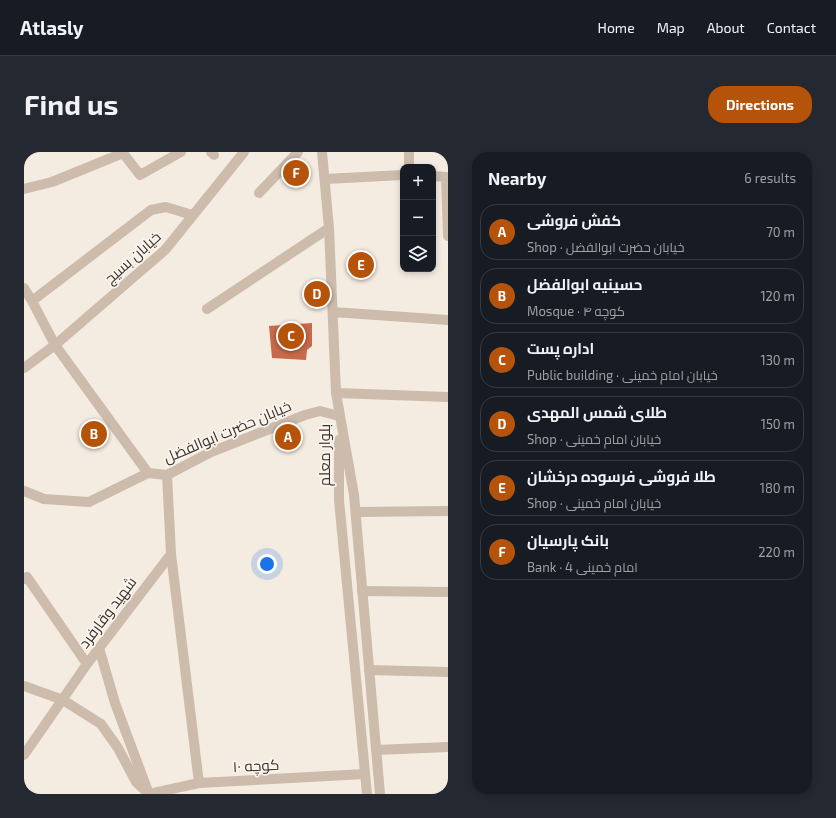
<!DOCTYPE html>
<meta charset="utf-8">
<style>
:root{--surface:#171b24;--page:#242831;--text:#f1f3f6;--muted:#9ea1a6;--line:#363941;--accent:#b45309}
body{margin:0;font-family:"Exo 2",Cairo,sans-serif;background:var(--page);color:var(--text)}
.controls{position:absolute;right:12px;top:12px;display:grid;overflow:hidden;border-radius:8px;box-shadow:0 2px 6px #0003}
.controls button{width:36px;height:36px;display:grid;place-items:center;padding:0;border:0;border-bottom:1px solid var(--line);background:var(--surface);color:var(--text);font:20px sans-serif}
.you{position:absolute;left:243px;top:412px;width:14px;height:14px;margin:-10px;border:3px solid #fff;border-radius:50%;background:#1a73e8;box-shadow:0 0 0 6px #1a73e833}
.badge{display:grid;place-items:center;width:26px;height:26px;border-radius:50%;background:var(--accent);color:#fff;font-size:13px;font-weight:700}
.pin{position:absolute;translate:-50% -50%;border:2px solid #fff;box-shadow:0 1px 4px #0006}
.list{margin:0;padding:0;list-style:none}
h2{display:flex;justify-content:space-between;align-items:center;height:52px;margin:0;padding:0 16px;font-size:17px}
h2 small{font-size:13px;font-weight:400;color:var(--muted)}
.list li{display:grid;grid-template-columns:26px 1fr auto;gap:12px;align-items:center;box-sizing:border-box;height:56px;margin:0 8px 8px;padding:0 8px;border:1px solid var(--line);border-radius:16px}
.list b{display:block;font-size:15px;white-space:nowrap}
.list p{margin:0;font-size:13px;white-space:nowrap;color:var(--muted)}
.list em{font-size:13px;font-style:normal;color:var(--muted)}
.icon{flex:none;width:22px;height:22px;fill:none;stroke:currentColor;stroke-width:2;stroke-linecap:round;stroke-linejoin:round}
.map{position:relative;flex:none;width:424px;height:642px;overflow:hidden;border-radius:16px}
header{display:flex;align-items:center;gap:24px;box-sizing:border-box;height:56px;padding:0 20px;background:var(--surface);border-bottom:1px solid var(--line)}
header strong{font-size:19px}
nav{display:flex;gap:22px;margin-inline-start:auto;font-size:14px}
.intro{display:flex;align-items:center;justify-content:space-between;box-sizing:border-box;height:96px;padding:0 24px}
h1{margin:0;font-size:28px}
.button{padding:10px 18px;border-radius:16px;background:var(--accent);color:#fff;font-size:14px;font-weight:700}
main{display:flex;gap:24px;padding:0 24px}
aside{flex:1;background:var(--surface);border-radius:16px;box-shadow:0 2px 6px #0003}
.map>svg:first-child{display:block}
.building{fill:#c8694b}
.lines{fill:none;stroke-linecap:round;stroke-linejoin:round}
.minor{stroke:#cdbbac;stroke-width:10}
.tertiary{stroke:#cdbbac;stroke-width:10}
.labels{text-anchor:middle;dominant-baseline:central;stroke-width:3.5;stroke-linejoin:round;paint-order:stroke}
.street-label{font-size:15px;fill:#3b302b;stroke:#fbf5ee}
</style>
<header>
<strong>Atlasly</strong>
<nav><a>Home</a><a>Map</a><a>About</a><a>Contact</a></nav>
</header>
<div class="intro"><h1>Find us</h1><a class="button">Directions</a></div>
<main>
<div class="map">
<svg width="424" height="642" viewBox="0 0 424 642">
<rect width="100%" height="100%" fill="#f4ebe1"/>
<path class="building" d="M288 171V194L283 198 282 208 248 206 245 174Z"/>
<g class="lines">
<path class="minor" d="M187 0 190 3
M385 15V0
M409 24 422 25 424 84
M301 27 379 23
M0 37 28 30 99 1 116 23 157 0
M235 41 274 0
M0 136 8 149 31 193 124 321 65 350 20 347 0 339
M8 149 127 58 142 55 168 63
M183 157 305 76
M309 160 424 168
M312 241 424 245
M332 360 424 359
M147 402 175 631
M0 427 3 425 63 512
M338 439 424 440
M345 518 424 520
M0 534 39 548 77 572 94 596 112 630 125 642 91 551 75 496
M352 598 424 595
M0 603 63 512 147 402 143 323
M125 642 175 631 341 622"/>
<path class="tertiary" d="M298 0 305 76 312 241 330 343 356 642
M0 216 31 193 141 98 220 0
M315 288V348L343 642
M124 321 143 323 187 300 281 263 296 259 315 264"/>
</g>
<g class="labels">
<g class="street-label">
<text transform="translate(108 105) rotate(-42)">خیابان بسیج</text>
<text transform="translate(203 279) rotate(-23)">خیابان حضرت ابوالفضل</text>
<text transform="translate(300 303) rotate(-90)">بلوار معلم</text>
<text transform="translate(83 460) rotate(-53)">شهید وقارفرد</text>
<text transform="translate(232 613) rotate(-3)">کوچه ۱۰</text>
</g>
</g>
</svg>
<div class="controls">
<button>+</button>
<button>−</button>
<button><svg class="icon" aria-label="layers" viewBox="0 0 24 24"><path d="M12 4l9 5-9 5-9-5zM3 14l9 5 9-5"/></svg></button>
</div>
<div class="you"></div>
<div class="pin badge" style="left:264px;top:285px">A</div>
<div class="pin badge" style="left:70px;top:282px">B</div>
<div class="pin badge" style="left:267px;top:184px">C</div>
<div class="pin badge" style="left:293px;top:142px">D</div>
<div class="pin badge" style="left:337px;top:113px">E</div>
<div class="pin badge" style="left:272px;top:21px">F</div>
</div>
<aside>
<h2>Nearby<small>6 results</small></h2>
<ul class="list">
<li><span class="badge">A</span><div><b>کفش فروشی</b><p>Shop · خیابان حضرت ابوالفضل</p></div><em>70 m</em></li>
<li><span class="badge">B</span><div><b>حسینیه ابوالفضل</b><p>Mosque · کوچه ۴</p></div><em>120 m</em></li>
<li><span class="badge">C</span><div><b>اداره پست</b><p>Public building · خیابان امام خمینی</p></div><em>130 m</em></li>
<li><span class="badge">D</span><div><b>طلای شمس المهدی</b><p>Shop · خیابان امام خمینی</p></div><em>150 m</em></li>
<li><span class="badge">E</span><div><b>طلا فروشی فرسوده درخشان</b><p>Shop · خیابان امام خمینی</p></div><em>180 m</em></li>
<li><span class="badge">F</span><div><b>بانک پارسیان</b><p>Bank · امام خمینی 4</p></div><em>220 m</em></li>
</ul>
</aside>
</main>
